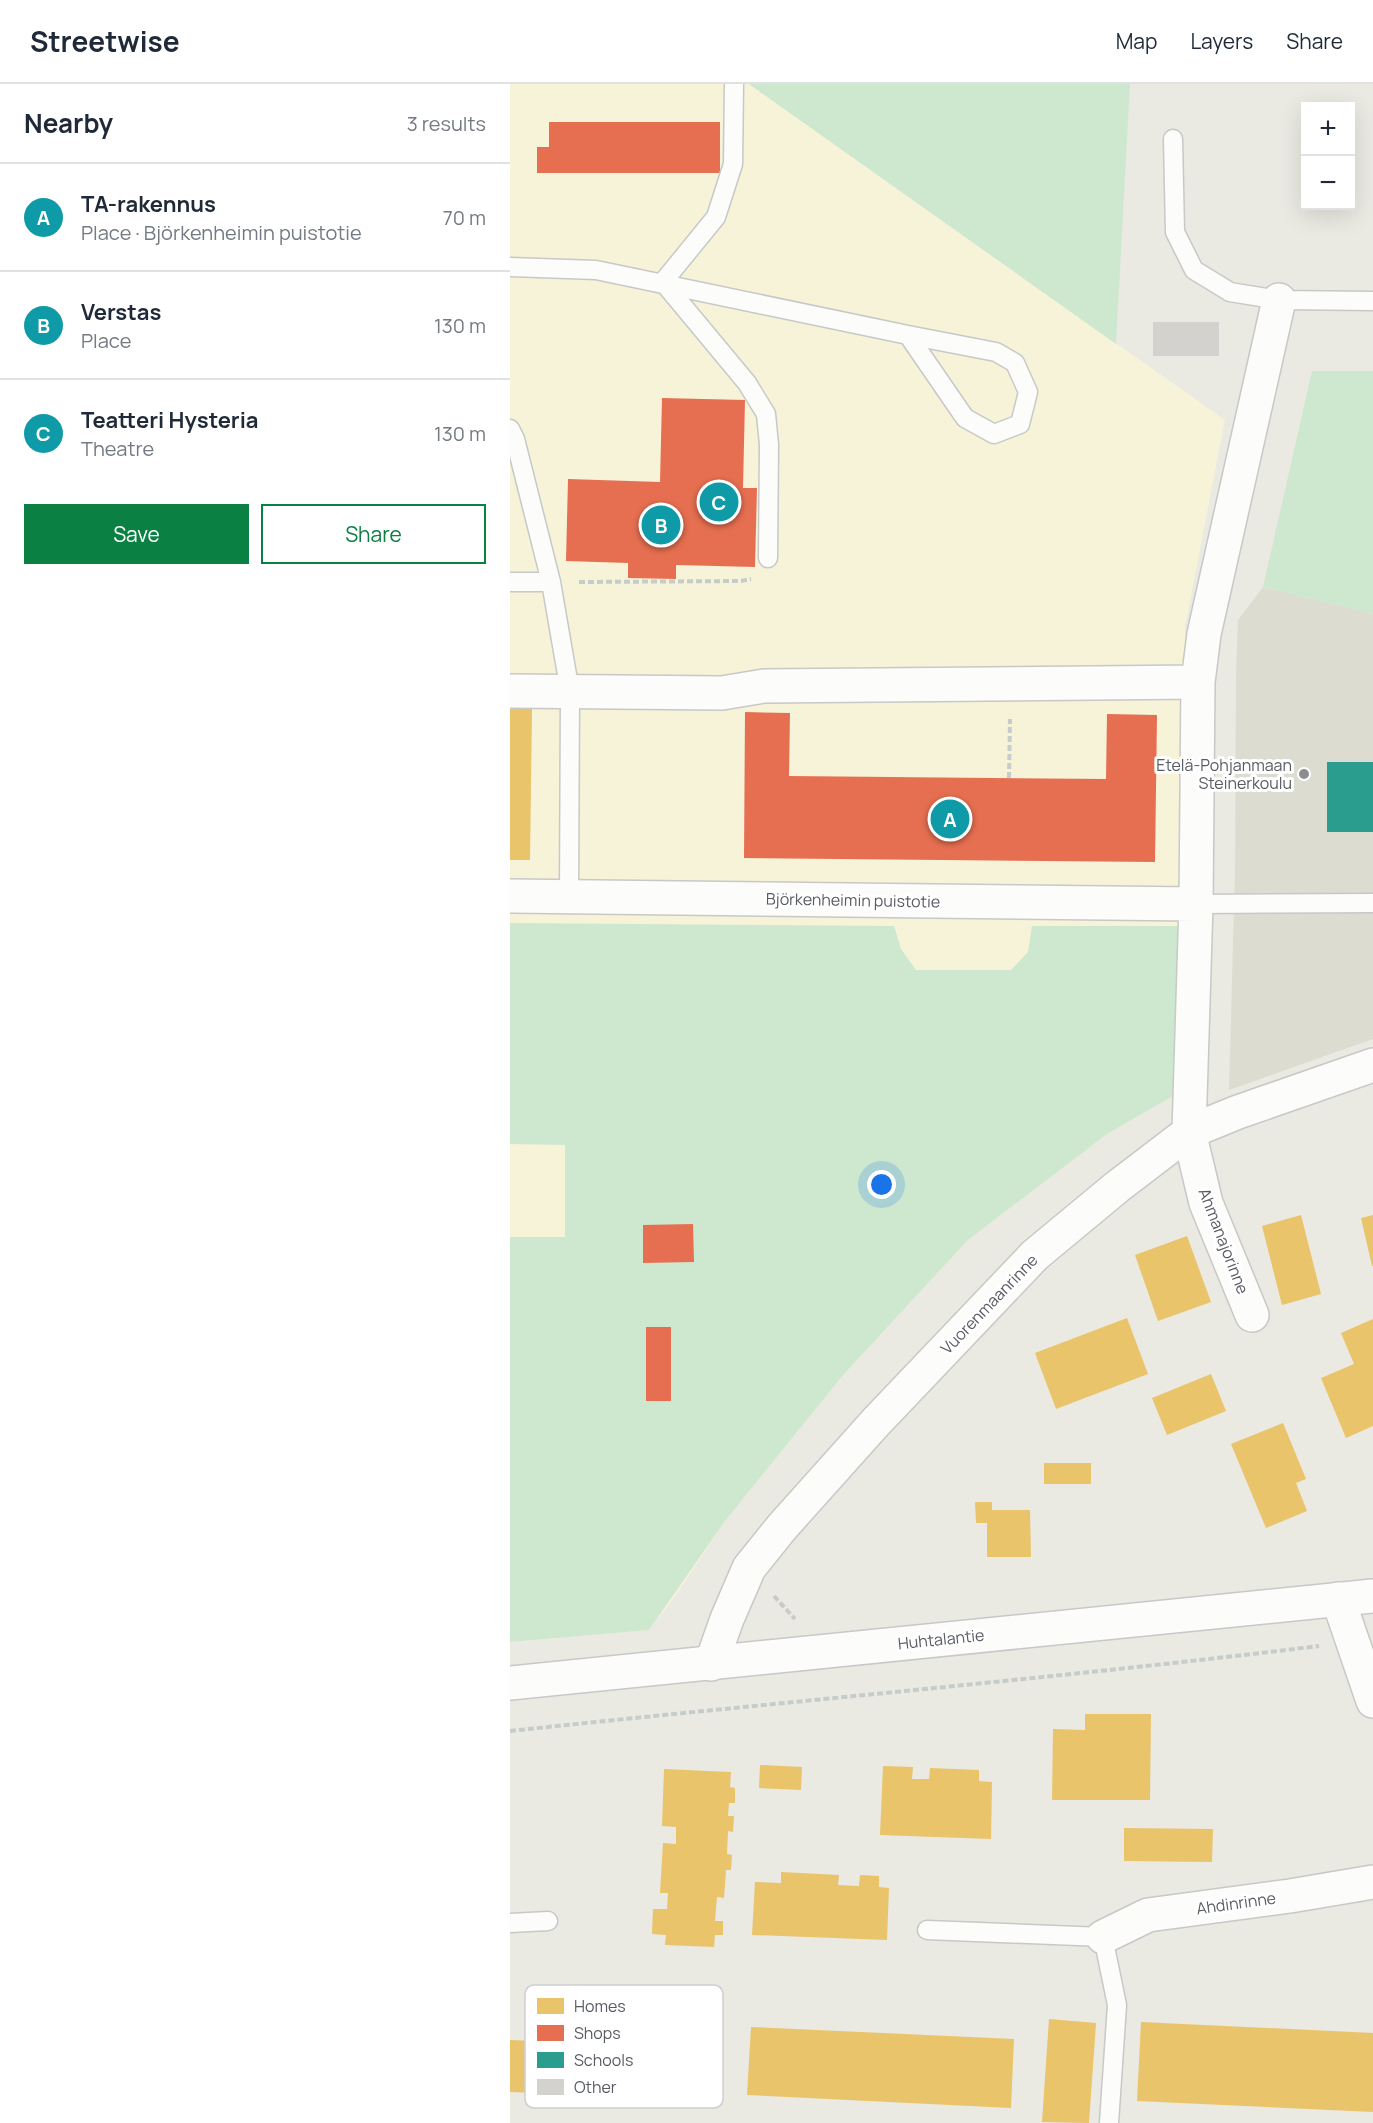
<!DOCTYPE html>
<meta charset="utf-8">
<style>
:root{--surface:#fff;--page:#f6f6f7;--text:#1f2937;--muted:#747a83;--line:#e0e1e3;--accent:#0b8043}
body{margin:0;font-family:Manrope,sans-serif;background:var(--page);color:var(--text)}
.controls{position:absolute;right:18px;top:18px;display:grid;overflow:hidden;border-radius:0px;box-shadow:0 6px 24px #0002}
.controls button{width:54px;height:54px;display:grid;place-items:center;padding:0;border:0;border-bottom:2px solid var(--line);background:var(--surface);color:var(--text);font:30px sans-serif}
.you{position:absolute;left:372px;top:1101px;width:21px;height:21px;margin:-15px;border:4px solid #fff;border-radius:50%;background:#1a73e8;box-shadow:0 0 0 9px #1a73e833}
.badge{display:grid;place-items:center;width:39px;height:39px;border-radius:50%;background:var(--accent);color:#fff;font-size:20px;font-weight:700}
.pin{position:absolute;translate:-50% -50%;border:3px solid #fff;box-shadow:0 2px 6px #0006}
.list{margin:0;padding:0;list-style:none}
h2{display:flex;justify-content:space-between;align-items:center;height:78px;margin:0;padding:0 24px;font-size:26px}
h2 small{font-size:20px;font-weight:400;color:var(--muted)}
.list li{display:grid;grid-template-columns:39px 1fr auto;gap:18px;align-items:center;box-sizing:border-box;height:108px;padding:0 24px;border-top:2px solid var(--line)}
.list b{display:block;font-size:22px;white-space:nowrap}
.list p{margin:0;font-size:20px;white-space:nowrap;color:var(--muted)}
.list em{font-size:20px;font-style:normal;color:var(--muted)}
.actions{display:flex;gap:12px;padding:18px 24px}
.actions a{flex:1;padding:14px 0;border:2px solid var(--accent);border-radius:0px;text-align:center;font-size:21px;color:var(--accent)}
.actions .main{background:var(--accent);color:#fff}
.map{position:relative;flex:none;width:863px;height:2039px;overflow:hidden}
header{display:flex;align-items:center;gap:36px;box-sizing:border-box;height:84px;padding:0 30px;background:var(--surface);border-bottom:2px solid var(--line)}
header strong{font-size:28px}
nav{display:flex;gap:33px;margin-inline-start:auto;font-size:21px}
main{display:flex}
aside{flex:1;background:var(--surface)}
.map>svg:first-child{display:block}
.commercial{fill:#f6f3d9}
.education{fill:#dcdcd1}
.green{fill:#cee8cf}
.homes{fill:#e9c46a}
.shops{fill:#e76f51}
.schools{fill:#2a9d8f}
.building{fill:#d3d2ce}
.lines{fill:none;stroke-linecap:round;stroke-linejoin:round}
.service-casing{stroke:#c8c8c7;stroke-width:21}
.minor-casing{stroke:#c8c8c7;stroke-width:36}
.secondary-casing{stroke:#c9c8c8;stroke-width:36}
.path{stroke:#c5ccca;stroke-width:4;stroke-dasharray:6 3;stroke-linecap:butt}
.service{stroke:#fcfcfb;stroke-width:18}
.minor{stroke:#fcfcfb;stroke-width:33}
.secondary{stroke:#fcfcfb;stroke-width:33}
.poi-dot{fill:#8b8d8f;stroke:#fff;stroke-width:2}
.labels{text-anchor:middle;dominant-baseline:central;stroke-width:6;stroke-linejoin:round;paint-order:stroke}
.poi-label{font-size:16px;fill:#585b62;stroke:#fff;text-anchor:end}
.street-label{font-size:16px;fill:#585b62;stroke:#fff}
.key{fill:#fff;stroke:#cdced0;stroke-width:1.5}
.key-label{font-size:16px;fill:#585b62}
</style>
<header>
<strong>Streetwise</strong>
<nav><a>Map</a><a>Layers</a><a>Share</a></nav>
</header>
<main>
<aside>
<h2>Nearby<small>3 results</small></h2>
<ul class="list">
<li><span class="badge" style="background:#0f9aa8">A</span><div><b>TA-rakennus</b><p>Place · Björkenheimin puistotie</p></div><em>70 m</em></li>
<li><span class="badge" style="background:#0f9aa8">B</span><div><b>Verstas</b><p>Place</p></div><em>130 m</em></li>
<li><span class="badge" style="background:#0f9aa8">C</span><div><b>Teatteri Hysteria</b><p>Theatre</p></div><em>130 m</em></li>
</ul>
<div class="actions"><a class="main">Save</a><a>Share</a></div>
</aside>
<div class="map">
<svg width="863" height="2039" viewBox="0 0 863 2039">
<rect width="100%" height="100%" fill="#eae9e2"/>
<path class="commercial" d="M0 0H239L715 336 675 543 677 842 675 1005 597 1050 458 1156 334 1290 215 1437 166 1511 139 1546 0 1558Z"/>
<path class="education" d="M753 503 863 530V955L719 1006 725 789 726 591 728 536Z"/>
<path class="green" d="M239 0H620L606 260Z
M802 287H863V530L753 503Z
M0 839 384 842 391 865 406 886H501L518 868 522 842H677L675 1005 597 1050 458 1156 334 1290 215 1437 139 1546 0 1558V1153H55V1061L0 1060Z"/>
<path class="homes" d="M0 625H22L20 776H0Z
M791 1131 811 1210 772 1221 752 1142Z
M863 1131V1182H862L851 1134Z
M677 1152 701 1218 648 1237 625 1171Z
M617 1234 638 1290 546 1325 525 1269Z
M863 1235V1342L836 1354 811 1294 844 1280 831 1249Z
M701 1290 716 1327 657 1351 642 1314Z
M773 1339 796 1395 786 1399 797 1427 756 1444 721 1360Z
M534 1379H581V1400H534Z
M465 1418H482V1426H520L521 1473H477V1439H466Z
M575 1630H641L640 1716H542L543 1645 575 1646Z
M250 1681 292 1683 291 1706 249 1704Z
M373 1682 403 1683 402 1695H419L420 1684 469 1686V1697L482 1698 481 1755 370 1751Z
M154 1685 221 1688 220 1703 225 1704V1719H219L218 1732H224L223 1748 218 1747 217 1770 222 1771 221 1786H216L214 1814 207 1813 205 1837H213V1851H205L204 1863 155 1861 156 1851 142 1850 143 1825H157L158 1809H150L153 1759 166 1760V1743L152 1742Z
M614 1744 703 1745 702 1778 614 1777Z
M271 1788 329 1791 328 1801 349 1802 350 1791 369 1792V1803L379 1804 377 1856 242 1851 245 1798 271 1799Z
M539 1935 586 1939 579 2039 532 2038Z
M631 1938 863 1949V2028L627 2017Z
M241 1943 504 1955 501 2024 237 2011Z
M0 1956 86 1959 83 2011 0 2008Z"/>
<path class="shops" d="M39 38H210V89H27V63H39Z
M152 314 235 316 233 404H247L245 483 166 481V495L118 494V479L56 477 58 395 150 398Z
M235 628 280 629 279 692 596 695 597 630 647 631 645 778 234 774Z
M183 1140 184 1178 133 1179V1141Z
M136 1243H161V1317H136Z"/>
<path class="schools" d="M817 678H863V748H817Z"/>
<path class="building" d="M643 238H709V272H643Z"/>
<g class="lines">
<g class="service-casing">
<path id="service" d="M663 55 665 148 684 186 720 208 769 216 863 217
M0 183 86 186 398 251 455 334 484 350 510 340 518 308 505 279 486 268 398 251
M153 198 237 299 256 330 259 361 258 474
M153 198 206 133 223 80 224 0
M0 345 5 355 41 498 60 608 59 812
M0 498H41
M686 820 863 819
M0 1839 38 1837
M417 1846 593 1853 607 1921 599 2039"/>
</g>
<g class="minor-casing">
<path id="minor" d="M0 607 212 609 254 602 688 598
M0 812 686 820
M742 1231 696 1119 679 1048 686 820 688 598 694 550 769 216
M828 1515 863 1617
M201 1580 217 1535 239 1484 272 1443 366 1338 525 1171 607 1103 679 1048 728 1028 863 981
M593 1853 638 1831 780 1812 863 1798"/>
</g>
<g class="secondary-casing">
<path id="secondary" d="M0 1599 863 1512"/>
</g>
<path class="path" d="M69 498 231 497 241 495
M499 694 500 635
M264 1512 285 1535
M0 1647C270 1618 540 1595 809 1562"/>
<use href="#service" class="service"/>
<use href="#minor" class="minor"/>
<use href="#secondary" class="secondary"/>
</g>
<circle class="poi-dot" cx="794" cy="690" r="6"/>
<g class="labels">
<g class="poi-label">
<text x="782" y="681">Etelä-Pohjanmaan<tspan x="782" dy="18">Steinerkoulu</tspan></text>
</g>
<g class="street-label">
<text transform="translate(343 816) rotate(1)">Björkenheimin puistotie</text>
<text transform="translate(714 1157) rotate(69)">Ahmanajorinne</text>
<text transform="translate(479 1220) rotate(-46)">Vuorenmaanrinne</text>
<text transform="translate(431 1555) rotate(-6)">Huhtalantie</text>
<text transform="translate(726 1819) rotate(-8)">Ahdinrinne</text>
</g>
</g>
<rect x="15" y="1901" width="198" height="123" rx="9" class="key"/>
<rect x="27" y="1914" width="27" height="16" fill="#e9c46a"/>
<rect x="27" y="1941" width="27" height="16" fill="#e76f51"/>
<rect x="27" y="1968" width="27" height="16" fill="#2a9d8f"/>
<rect x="27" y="1995" width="27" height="16" fill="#d3d2ce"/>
<g class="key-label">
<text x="64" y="1928">Homes</text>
<text x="64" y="1955">Shops</text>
<text x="64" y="1982">Schools</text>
<text x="64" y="2009">Other</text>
</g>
</svg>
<div class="controls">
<button>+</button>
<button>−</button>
</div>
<div class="you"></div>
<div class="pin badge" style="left:440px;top:735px;background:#0f9aa8">A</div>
<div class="pin badge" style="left:151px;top:441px;background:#0f9aa8">B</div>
<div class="pin badge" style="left:209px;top:418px;background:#0f9aa8">C</div>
</div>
</main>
